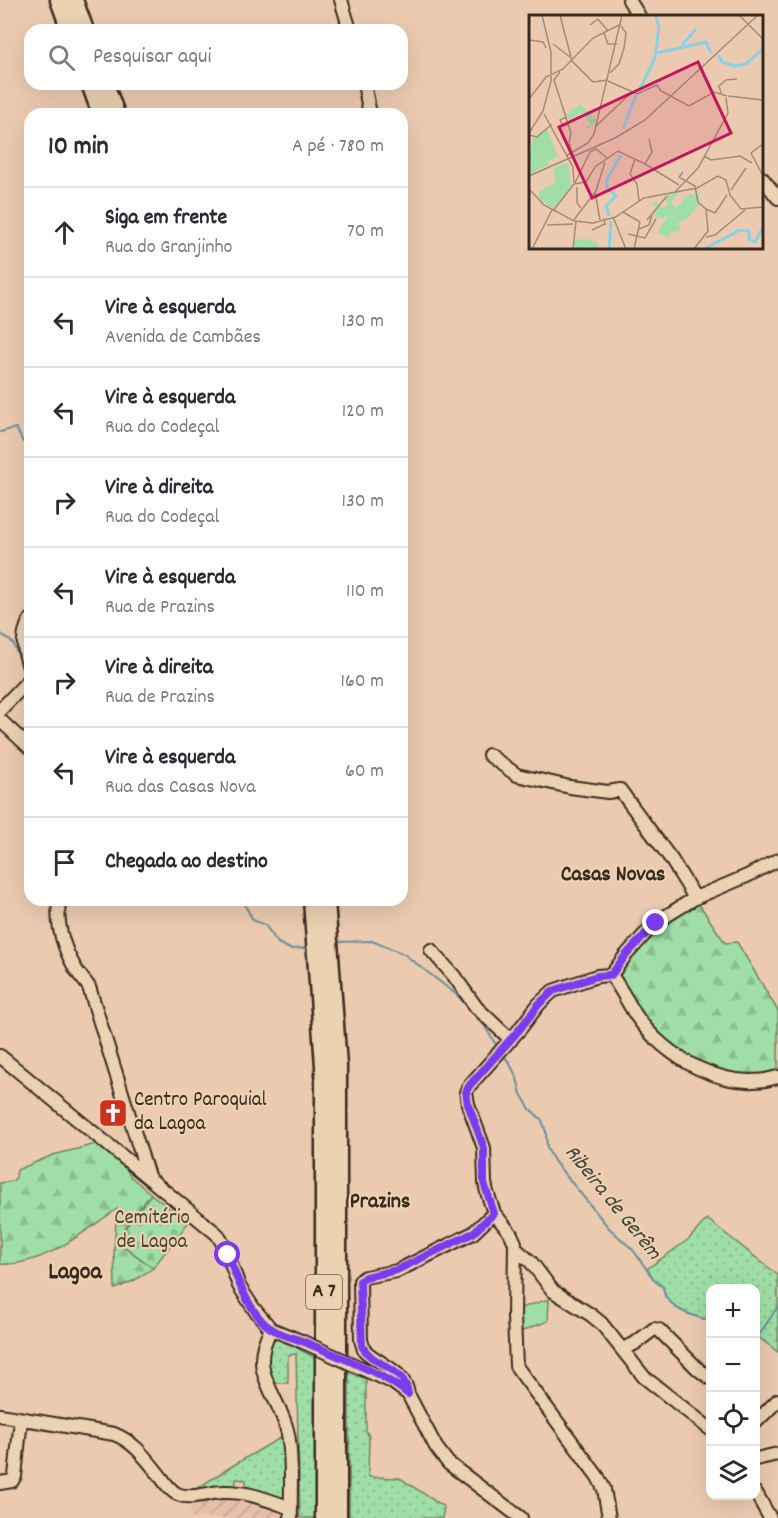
<!DOCTYPE html>
<html lang="pt">
<meta charset="utf-8">
<style>
:root{--surface:#fff;--page:#f2f2f3;--text:#2b2b33;--muted:#7c7c81;--line:#e1e1e2}
body{margin:0;font-family:Dekko,sans-serif;background:var(--page);color:var(--text)}
.controls{position:absolute;right:18px;bottom:18px;display:grid;overflow:hidden;border-radius:12px;box-shadow:0 6px 24px #0002}
.controls button{width:54px;height:54px;display:grid;place-items:center;padding:0;border:0;border-bottom:2px solid var(--line);background:var(--surface);color:var(--text);font:30px sans-serif}
.stop{position:absolute;width:18px;height:18px;margin:-14px;border:4px solid #7c3aed;border-radius:50%;background:#fff}
.stop.end{background:#7c3aed;border-color:#fff;box-shadow:0 2px 6px #0008}
.list{margin:0;padding:0;list-style:none}
h2{display:flex;justify-content:space-between;align-items:center;height:78px;margin:0;padding:0 24px;font-size:26px}
h2 small{font-size:20px;font-weight:400;color:var(--muted)}
.list li{display:grid;grid-template-columns:39px 1fr auto;gap:18px;align-items:center;box-sizing:border-box;height:90px;padding:0 24px;border-top:2px solid var(--line)}
.list b{display:block;font-size:22px;white-space:nowrap}
.list p{margin:0;font-size:20px;white-space:nowrap;color:var(--muted)}
.list em{font-size:20px;font-style:normal;color:var(--muted)}
.icon{flex:none;width:33px;height:33px;fill:none;stroke:currentColor;stroke-width:2;stroke-linecap:round;stroke-linejoin:round}
.map{position:relative;flex:none;width:778px;height:1518px;overflow:hidden}
.search{position:absolute;background:var(--surface);box-shadow:0 6px 24px #0002;left:24px;top:24px;width:384px;height:66px;display:flex;align-items:center;gap:15px;box-sizing:border-box;padding:0 21px;border-radius:18px;color:var(--muted);font-size:22px}
.panel{position:absolute;background:var(--surface);box-shadow:0 6px 24px #0002;left:24px;top:108px;width:384px;height:798px;border-radius:18px}
.map>svg:first-child{display:block}
.industrial{fill:url(#industrial-furrows)}
.grass{fill:url(#grass-dots);stroke:#6d8462;stroke-width:1.5}
.forest{fill:url(#forest-firs);stroke:#6d8462;stroke-width:1.5}
.cemetery{fill:url(#cemetery-stones);stroke:#6d8462;stroke-width:1.5}
.green{fill:#9fdea6;stroke:#6d8462;stroke-width:1.5}
.lines{fill:none;stroke-linecap:round;stroke-linejoin:round}
.stream{stroke:#698f98;stroke-width:2}
.minor-casing{stroke:#3b2a1e;stroke-width:16}
.highway-casing{stroke:#3b2a1e;stroke-width:21}
.minor{stroke:#ead2b2;stroke-width:12}
.highway{stroke:#ead2b2;stroke-width:16}
.minor-bridge-casing{stroke:#3b2a1e;stroke-width:16;stroke-linecap:butt}
.minor-bridge{stroke:#ead2b2;stroke-width:12}
.route{stroke:#7c3aed;stroke-width:8}
.labels{text-anchor:middle;dominant-baseline:central;stroke-width:4.5;stroke-linejoin:round;paint-order:stroke}
.shield{fill:#ead2b2;stroke:#705c4a;stroke-width:1.5}
.shield-label{font-size:20px;font-weight:bold;fill:#3b2a1e}
.poi-label{font-size:21px;fill:#3b2a1e;stroke:#ead2b2;text-anchor:start}
.park-label{font-size:21px;fill:#4a4532;stroke:#ead2b2}
.neighbourhood-label{font-size:22px;font-weight:bold;fill:#3b2a1e;stroke:#ead2b2}
.water-label{font-size:22px;font-style:italic;fill:#47433c;stroke:#ead2b2}
.quarter-label{font-size:24px;font-weight:bold;fill:#3b2a1e;stroke:#ead2b2}
.inset-river{fill:none;stroke:#88d2e9;stroke-width:3}
.inset-road{fill:none;stroke:#a58a76;stroke-width:1.5}
.view{fill:#c2185b;fill-opacity:0.15;stroke:#c2185b;stroke-width:3}
.inset-edge{fill:none;stroke:#3b2a1e;stroke-width:3}
</style>
<div class="map">
<svg width="778" height="1518" viewBox="0 0 778 1518">
<defs>
<pattern id="industrial-furrows" width="10" height="10" patternUnits="userSpaceOnUse" patternTransform="scale(1.5)"><rect width="10" height="10" fill="#e6bea9"/><path d="M-1 1l2-2M0 10L10 0M9 11l2-2" fill="none" stroke="#c6a391"/></pattern>
<pattern id="grass-dots" width="8" height="8" patternUnits="userSpaceOnUse" patternTransform="scale(1.5)"><rect width="8" height="8" fill="#9fdea6"/><path d="M2 2h.1M6 6h.1" fill="none" stroke="#8abf8e" stroke-width="1.8" stroke-linecap="round"/></pattern>
<pattern id="forest-firs" width="22" height="20" patternUnits="userSpaceOnUse" patternTransform="scale(1.5)"><rect width="22" height="20" fill="#9fdea6"/><path d="M5 1l3.5 6h-7zM16 11l3.5 6h-7z" fill="#8abf8e"/></pattern>
<pattern id="cemetery-stones" width="16" height="16" patternUnits="userSpaceOnUse" patternTransform="scale(1.5)"><rect width="16" height="16" fill="#9fdea6"/><path d="M2 7V4a2 2 0 0 1 4 0v3zM10 15v-3a2 2 0 0 1 4 0v3z" fill="#8abf8e"/></pattern>
</defs>
<rect width="100%" height="100%" fill="#eccab0"/>
<filter id="ink" filterUnits="userSpaceOnUse"><feTurbulence type="fractalNoise" baseFrequency=".0167" numOctaves="2"/><feDisplacementMap in="SourceGraphic" scale="12" xChannelSelector="R" yChannelSelector="G"/><feConvolveMatrix kernelMatrix="1 2 1 2 8 2 1 2 1" color-interpolation-filters="sRGB"/></filter>
<g filter="url(#ink)">
<path class="industrial" d="M229 1495 277 1508 286 1514V1518H190L191 1501Z"/>
<path class="grass" d="M707 1219 778 1275V1352L758 1337 756 1340V1288H710V1321L686 1313 675 1307 665 1296 663 1287 655 1281 647 1269 689 1239Z
M274 1339H281L317 1359V1518H300L296 1354 288 1355V1383H272C268 1369 264 1350 274 1339Z
M349 1372 366 1379V1430L369 1437 368 1476 371 1477 400 1478 444 1507 442 1518H349Z
M282 1437 285 1462V1497L281 1498 246 1490V1480L236 1479 235 1489 189 1492 179 1489H196L237 1463Z"/>
<path class="forest" d="M695 898 725 943 737 942 778 1011V1077H723L661 1044 611 975 655 923Z
M100 1143 123 1161 130 1176 151 1194 116 1240 153 1268 135 1280 115 1289 114 1249 117 1209C83 1232 43 1267 0 1264V1183L13 1181 16 1177 17 1170 53 1155Z"/>
<path class="cemetery" d="M151 1194 188 1223 153 1268 116 1240Z"/>
<path class="green" d="M549 1299 548 1321 520 1332 521 1308Z"/>
<g class="lines">
<path class="stream" d="M0 432 16 428 23 442
M0 633 13 643 23 667
M242 900 253 920 265 925 278 943 290 949 308 948
M337 942 372 941 404 954 457 995 484 1025 498 1048
M503 1055 509 1062 517 1078 521 1094 530 1109 542 1120 546 1132 547 1148 554 1161 609 1228 633 1250 655 1281 663 1287 665 1296 675 1307 686 1313 710 1321
M756 1340 778 1306"/>
<g class="minor-casing">
<path id="minor" d="M341 0 350 30
M629 0 639 16
M364 84 370 114
M762 178 778 198
M30 620C20 638 24 652 30 671
M0 710 26 683 30 675
M0 720 30 748
M489 755 517 775 570 787 608 792 620 790 671 859 695 898 655 923 626 955 611 975
M695 898 747 876 778 860
M59 900C56 924 63 947 75 968 79 975 85 981 89 987L148 1176
M431 950 454 976 476 1007 511 1040
M611 975C620 987 627 1001 635 1014 664 1058 726 1093 778 1077
M0 1056 217 1234 225 1247 239 1286 254 1309 271 1329 301 1341
M516 1249 531 1262 553 1291 591 1315 601 1323 644 1377 710 1429
M271 1329C246 1373 280 1394 288 1434 293 1461 290 1491 291 1518
M622 1349 634 1344 654 1329 659 1330 699 1370 710 1378
M363 1369 392 1382 408 1394 436 1447 448 1463 521 1518
M408 1394C405 1370 379 1365 364 1350L361 1340 360 1281 365 1277 397 1271 473 1233 494 1213
M0 1415 114 1434C135 1442 147 1460 161 1477 165 1483 170 1490 177 1494 191 1500 209 1492 223 1492 247 1491 268 1500 291 1508
M756 1422 778 1400
M756 1459 778 1454
M0 1483 12 1481 15 1476 21 1419
M756 1493 770 1518
M609 1518 604 1489 598 1477 516 1366 514 1317 515 1243 511 1234 494 1213 487 1192 485 1183 484 1148 468 1104 466 1092 469 1086 519 1030 539 1004 553 991 597 976 611 975"/>
</g>
<g class="highway-casing">
<path id="highway" d="M59 0 70 30
M74 0 85 30
M90 84 101 114
M105 84 116 114
M312 900 324 1066V1518
M326 900 338 1066V1518"/>
</g>
<use href="#minor" class="minor"/>
<use href="#highway" class="highway"/>
<g class="minor-bridge-casing">
<path id="minor-bridge" d="M301 1341 363 1369"/>
</g>
<use href="#minor-bridge" class="minor-bridge"/>
</g>
</g>
<g class="lines" filter="url(#ink)">
<path class="route" d="M228 1255C236 1277 251 1317 272 1329 281 1335 292 1337 302 1341 335 1355 382 1372 408 1394 405 1366 374 1368 362 1346L360 1281 365 1277 397 1270 473 1233 494 1213 484 1183V1148L468 1104 466 1092 469 1086 519 1030 539 1004 553 991 597 976 611 975 626 955 656 923"/>
</g>
<defs>
<g id="church-square" transform="scale(1.5)"><rect x="-9" y="-9" width="18" height="18" rx="4" fill="#c8321e" stroke="#ead2b2"/><path d="M-1.2-6h2.4v3.5h3.3v2.4h-3.3V6h-2.4V-.1h-3.3v-2.4h3.3Z" fill="#fff"/></g>
</defs>
<g fill-rule="evenodd">
<use href="#church-square" x="113" y="1113"/>
</g>
<g class="labels">
<rect class="shield" x="306" y="1275" width="36" height="34" rx="4.5"/>
<g class="shield-label">
<text x="324" y="1292">A 7</text>
</g>
<g class="poi-label">
<text x="134" y="1101">Centro Paroquial<tspan x="134" dy="24">da Lagoa</tspan></text>
</g>
<g class="park-label">
<text x="152" y="1219">Cemitério<tspan x="152" dy="24">de Lagoa</tspan></text>
</g>
<g class="neighbourhood-label">
<text x="613" y="875">Casas Novas</text>
<text x="380" y="1202">Prazins</text>
</g>
<g class="water-label">
<text transform="translate(612 1203) rotate(51)">Ribeira de Gerêm</text>
</g>
<g class="quarter-label">
<text x="75" y="1273">Lagoa</text>
</g>
</g>
<g transform="translate(529 15)">
<rect width="234" height="234" fill="#eccab0"/>
<path d="M24 139 26 144 19 146 20 150 0 159V144ZM150 176 142 187 148 193 157 181 170 177V182L146 206 150 208 151 216 141 217 139 223 128 217 139 202 128 203 124 200 130 192 123 191 127 186 135 194 140 187 136 185 139 179Z" fill="#9fdea6"/>
<path d="M51 89 68 105 59 115 56 112 62 109 52 97 41 105 37 100ZM18 114 30 144 21 139 0 144 4 123ZM39 148 42 171 25 194 9 183 11 176 27 167 24 153ZM165 182H170V188L164 197 156 206 146 207 148 194ZM58 224 70 229 66 234H44L45 225Z" fill="#9fdea6"/>
<path class="inset-river" d="M153 30 167 14M128 38 177 27 182 38M189 40 193 47 206 51 217 49 234 34M110 76 126 43 130 12 126 0M94 114 107 80M80 201 77 191 87 181 78 172V164L92 140M80 234 82 206M175 234 211 215 220 216V224L226 227 234 212"/>
<path class="inset-road" d="M31 0 43 46 64 67 79 65M210 0 234 24M61 10 69 4 79 16M75 18 79 29H88M0 25 14 27 17 33M24 29 41 42M31 57 25 65 42 118 40 127 43 138M81 58 90 49 95 33 97 18 92 11M79 66 108 79 128 70 132 76 160 91 185 77 198 81M192 78 190 71 197 65 208 64M199 81 234 85M0 84 17 62 34 54 64 23 92 9M15 99 44 152 45 168M37 102 31 105 34 111 40 109M67 111 103 77M0 118 14 96 22 66V37L13 0M0 120 8 122 23 109M234 129 222 138 234 161M37 141 59 128 65 119 93 0M175 141 182 145 211 141 223 148M106 144 101 159 108 169 110 186M116 149 150 170M154 157 150 162 166 171 169 187 177 194 186 198 198 180M0 161 86 123 116 105 229 0M46 168 61 137 67 134 79 144M45 169 57 167 66 152 89 136 116 149 123 137 120 124M48 172V188L52 193M0 174 15 190 45 206 64 208 87 202M202 175 217 153M66 177 71 205M146 177 169 153 199 98 197 83M24 196 45 169M94 197 111 207M84 202 97 234M85 203 115 183 168 173 189 161 197 165 201 180 212 194 234 192M118 205 138 181M44 206 67 176 76 147M18 210 44 209M110 214 120 210 123 200M63 215 76 209 75 203M99 219 116 223 127 204M177 222 186 220 216 195M3 234 23 195M44 234 47 206M105 234 111 207M165 234 179 216 177 194"/>
<path class="view" d="M169 47 202 118 63 183 30 112Z"/>
<rect width="234" height="234" class="inset-edge"/>
</g>
</svg>
<div class="controls">
<button>+</button>
<button>−</button>
<button><svg class="icon" aria-label="locate" viewBox="0 0 24 24"><circle cx="12" cy="12" r="6"/><path d="M12 2v4M12 18v4M2 12h4M18 12h4"/></svg></button>
<button><svg class="icon" aria-label="layers" viewBox="0 0 24 24"><path d="M12 4l9 5-9 5-9-5zM3 14l9 5 9-5"/></svg></button>
</div>
<div class="stop" style="left:228px;top:1255px"></div>
<div class="stop end" style="left:656px;top:923px"></div>
<div class="search"><svg class="icon" aria-label="search" viewBox="0 0 24 24"><circle cx="10" cy="10" r="6"/><path d="M15 15l6 6"/></svg>Pesquisar aqui</div>
<section class="panel">
<h2>10 min<small>A pé · 780 m</small></h2>
<ul class="list">
<li><svg class="icon" aria-label="ahead" viewBox="0 0 24 24"><path d="M12 20V5M6 11l6-6 6 6"/></svg><div><b>Siga em frente</b><p>Rua do Granjinho</p></div><em>70 m</em></li>
<li><svg class="icon" aria-label="left" viewBox="0 0 24 24"><path d="M17 20v-9H6M10 6l-5 5 5 5"/></svg><div><b>Vire à esquerda</b><p>Avenida de Cambães</p></div><em>130 m</em></li>
<li><svg class="icon" aria-label="left" viewBox="0 0 24 24"><path d="M17 20v-9H6M10 6l-5 5 5 5"/></svg><div><b>Vire à esquerda</b><p>Rua do Codeçal</p></div><em>120 m</em></li>
<li><svg class="icon" aria-label="right" viewBox="0 0 24 24"><path d="M7 20v-9h11M14 6l5 5-5 5"/></svg><div><b>Vire à direita</b><p>Rua do Codeçal</p></div><em>130 m</em></li>
<li><svg class="icon" aria-label="left" viewBox="0 0 24 24"><path d="M17 20v-9H6M10 6l-5 5 5 5"/></svg><div><b>Vire à esquerda</b><p>Rua de Prazins</p></div><em>110 m</em></li>
<li><svg class="icon" aria-label="right" viewBox="0 0 24 24"><path d="M7 20v-9h11M14 6l5 5-5 5"/></svg><div><b>Vire à direita</b><p>Rua de Prazins</p></div><em>160 m</em></li>
<li><svg class="icon" aria-label="left" viewBox="0 0 24 24"><path d="M17 20v-9H6M10 6l-5 5 5 5"/></svg><div><b>Vire à esquerda</b><p>Rua das Casas Nova</p></div><em>60 m</em></li>
<li><svg class="icon" aria-label="arrive" viewBox="0 0 24 24"><path d="M6 21V4h12l-3 4 3 4H6"/></svg><div><b>Chegada ao destino</b></div></li>
</ul>
</section>
</div>
